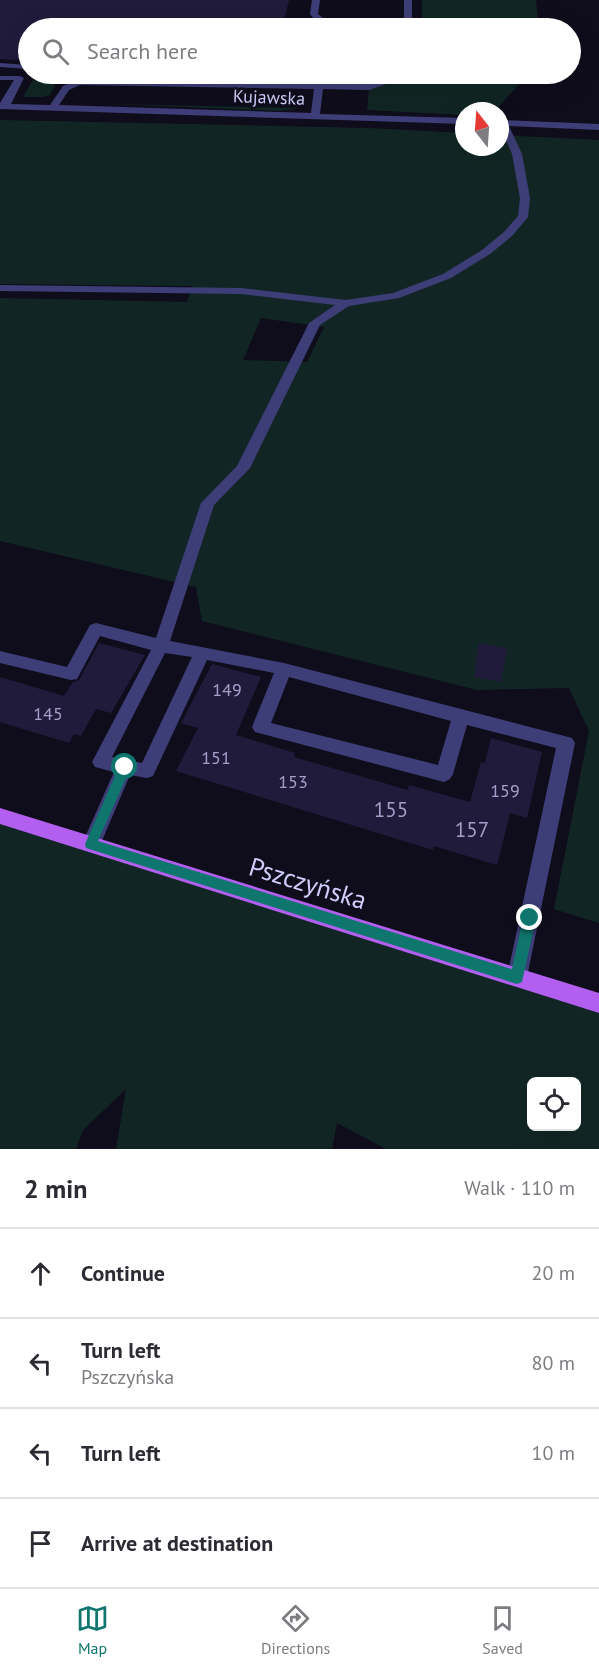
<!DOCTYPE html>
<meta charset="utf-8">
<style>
:root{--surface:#fff;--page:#f2f2f3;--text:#2b2b33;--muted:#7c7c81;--line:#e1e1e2;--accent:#0f766e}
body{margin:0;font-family:"PT Sans",sans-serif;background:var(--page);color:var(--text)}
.controls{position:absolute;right:18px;bottom:18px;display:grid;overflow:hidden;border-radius:9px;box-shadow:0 6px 24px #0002}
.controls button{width:54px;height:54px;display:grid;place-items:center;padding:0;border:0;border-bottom:2px solid var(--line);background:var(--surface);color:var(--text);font:30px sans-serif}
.compass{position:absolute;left:455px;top:102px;width:54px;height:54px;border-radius:50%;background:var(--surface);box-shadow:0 6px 24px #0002;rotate:343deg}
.stop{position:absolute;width:18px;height:18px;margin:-14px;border:4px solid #0f766e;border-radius:50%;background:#fff}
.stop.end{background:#0f766e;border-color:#fff;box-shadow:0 2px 6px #0008}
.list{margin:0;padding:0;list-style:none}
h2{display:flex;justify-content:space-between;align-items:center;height:78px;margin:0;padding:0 24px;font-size:26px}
h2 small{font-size:20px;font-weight:400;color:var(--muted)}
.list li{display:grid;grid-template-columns:39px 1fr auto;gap:18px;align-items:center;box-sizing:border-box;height:90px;padding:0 24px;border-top:2px solid var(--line)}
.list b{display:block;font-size:22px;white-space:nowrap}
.list p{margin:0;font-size:20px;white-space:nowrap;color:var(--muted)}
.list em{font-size:20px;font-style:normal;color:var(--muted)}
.icon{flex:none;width:33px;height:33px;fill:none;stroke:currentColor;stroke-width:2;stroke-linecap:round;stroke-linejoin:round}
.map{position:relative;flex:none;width:599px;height:1149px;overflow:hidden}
.search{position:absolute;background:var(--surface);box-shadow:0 6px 24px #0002;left:18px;right:18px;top:18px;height:66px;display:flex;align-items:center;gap:15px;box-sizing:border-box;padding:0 21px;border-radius:33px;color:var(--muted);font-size:22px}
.sheet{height:438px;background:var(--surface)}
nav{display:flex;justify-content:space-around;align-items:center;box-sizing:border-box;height:84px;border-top:2px solid var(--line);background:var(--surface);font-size:16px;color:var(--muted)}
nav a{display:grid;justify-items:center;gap:3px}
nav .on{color:var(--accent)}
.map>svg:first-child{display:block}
.green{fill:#112624;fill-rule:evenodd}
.building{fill:#201b3b}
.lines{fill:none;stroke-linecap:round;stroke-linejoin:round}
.minor{fill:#3d3e77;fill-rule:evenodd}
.major{fill:#b25ff0;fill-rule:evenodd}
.route{fill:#0f766e}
.labels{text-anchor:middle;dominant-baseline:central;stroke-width:5;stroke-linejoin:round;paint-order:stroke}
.far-street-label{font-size:18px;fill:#d0cdfa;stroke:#0f0d1c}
.number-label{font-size:18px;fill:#a4a0ca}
.near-number-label{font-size:21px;fill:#a4a0ca}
.near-street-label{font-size:26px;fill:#d0cdfa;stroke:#0f0d1c}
</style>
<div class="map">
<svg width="599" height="1149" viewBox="0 0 599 1149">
<rect width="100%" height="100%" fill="#0f0d1c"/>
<path class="green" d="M422 0H536L539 28H410L411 23H422Z
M36 74 167 77 60 76 50 95 43 97H23Z
M394 74H528L495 111H464V115L367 110 369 89 392 81Z
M106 104 301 108 280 111Z
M0 120 367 128 464 133V147H500V135L599 140V923L554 909 589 731 569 688 477 690 202 621 196 587 0 541V298L187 302 193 286 0 284ZM261 318 324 327 307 362 243 360Z
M0 816 599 1003V1149H386L337 1123 332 1149H116L126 1089 83 1130 76 1149H0ZM532 1082H576V1126H532Z"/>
<path class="building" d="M0 0H289L282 28H28V61L0 59Z
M99 643 145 655 111 713 96 709 81 736 74 734 69 743 0 722V677L64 696 73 682 79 680Z
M479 643 507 648 501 682 474 677Z
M212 664 261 677 236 735 295 753 294 757 408 790 409 785 470 802 481 762 485 763 491 738 542 752 527 818 510 813 497 865 434 846 433 850 176 771 198 728 181 723Z"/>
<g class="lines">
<path class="minor" d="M312 0H320L318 14 336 28C325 28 317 23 310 14Z
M404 0H412V24L408 28H401L404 23Z
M0 63 28 65V69L0 67Z
M237 74H280L276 76H241Z
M385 74H393L389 83 369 90 323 89 320 114 464 118V124L0 109V103L14 80H0V76H20L24 78 11 104 50 105 63 86 79 79 368 84 383 79ZM80 85 314 89 311 113 59 105 69 90Z
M500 120 599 124V130L509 126 522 154 530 198 528 217 512 236 490 254 451 278 399 298 349 306 320 325 250 468 214 505 170 641 284 663 572 738 575 743 527 977 524 984 517 987 510 984 507 977 556 748 467 725 453 774 450 779 444 782 255 732 252 727 274 673 207 660 153 776 147 778 130 775 98 850 91 852 84 850 82 844 114 772 95 767 92 762 151 650 100 636 77 679 71 680 0 663V651L67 667 90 625 96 623 156 638 201 503 237 466 309 323 335 305 241 294 0 291V285L241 288 346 300 393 293 443 274 482 250 504 232 518 216 520 198 512 154 500 126ZM165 653 192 657 142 763 112 757ZM289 677 451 721 438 765 271 723Z"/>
<path class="major" d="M0 808 599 993V1013L0 824Z"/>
</g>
<path class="route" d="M125 762 131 767 98 841 512 969 523 918 525 913 530 912 534 913 536 918 522 982 517 984 86 848 85 844 119 767Z"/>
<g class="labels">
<g class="far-street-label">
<text transform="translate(269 97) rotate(2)">Kujawska</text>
</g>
<g class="number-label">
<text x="227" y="689">149</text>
<text x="48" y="713">145</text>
<text x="216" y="757">151</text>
<text x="293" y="781">153</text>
<text x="505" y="790">159</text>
</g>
<g class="near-number-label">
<text x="391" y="809">155</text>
<text x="472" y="829">157</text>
</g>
<g class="near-street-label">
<text transform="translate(308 883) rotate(17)">Pszczyńska</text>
</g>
</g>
</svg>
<div class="controls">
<button><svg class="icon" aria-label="locate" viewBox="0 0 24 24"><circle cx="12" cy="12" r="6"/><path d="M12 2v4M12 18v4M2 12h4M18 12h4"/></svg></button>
</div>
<svg class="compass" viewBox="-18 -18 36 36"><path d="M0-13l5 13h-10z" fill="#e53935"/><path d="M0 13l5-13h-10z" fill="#7c7c81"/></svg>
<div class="stop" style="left:125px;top:767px"></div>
<div class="stop end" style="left:530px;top:918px"></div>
<div class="search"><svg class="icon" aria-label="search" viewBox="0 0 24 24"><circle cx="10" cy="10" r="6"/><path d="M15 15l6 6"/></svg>Search here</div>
</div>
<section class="sheet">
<h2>2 min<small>Walk · 110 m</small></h2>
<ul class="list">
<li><svg class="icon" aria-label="ahead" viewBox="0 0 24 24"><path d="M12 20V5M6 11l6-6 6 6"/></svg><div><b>Continue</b></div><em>20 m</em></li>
<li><svg class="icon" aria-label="left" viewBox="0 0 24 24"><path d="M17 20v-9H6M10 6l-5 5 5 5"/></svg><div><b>Turn left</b><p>Pszczyńska</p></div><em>80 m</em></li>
<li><svg class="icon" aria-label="left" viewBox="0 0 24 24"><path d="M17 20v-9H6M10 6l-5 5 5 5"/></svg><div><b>Turn left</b></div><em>10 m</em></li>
<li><svg class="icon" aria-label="arrive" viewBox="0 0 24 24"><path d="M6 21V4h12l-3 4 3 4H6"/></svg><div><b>Arrive at destination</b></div></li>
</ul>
</section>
<nav>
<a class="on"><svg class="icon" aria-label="map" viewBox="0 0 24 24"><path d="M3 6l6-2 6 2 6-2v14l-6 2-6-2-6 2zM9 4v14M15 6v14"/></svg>Map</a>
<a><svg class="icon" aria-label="directions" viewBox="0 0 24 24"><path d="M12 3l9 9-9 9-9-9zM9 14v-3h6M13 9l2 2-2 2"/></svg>Directions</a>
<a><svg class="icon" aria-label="saved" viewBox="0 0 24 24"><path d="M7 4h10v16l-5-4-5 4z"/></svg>Saved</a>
</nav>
